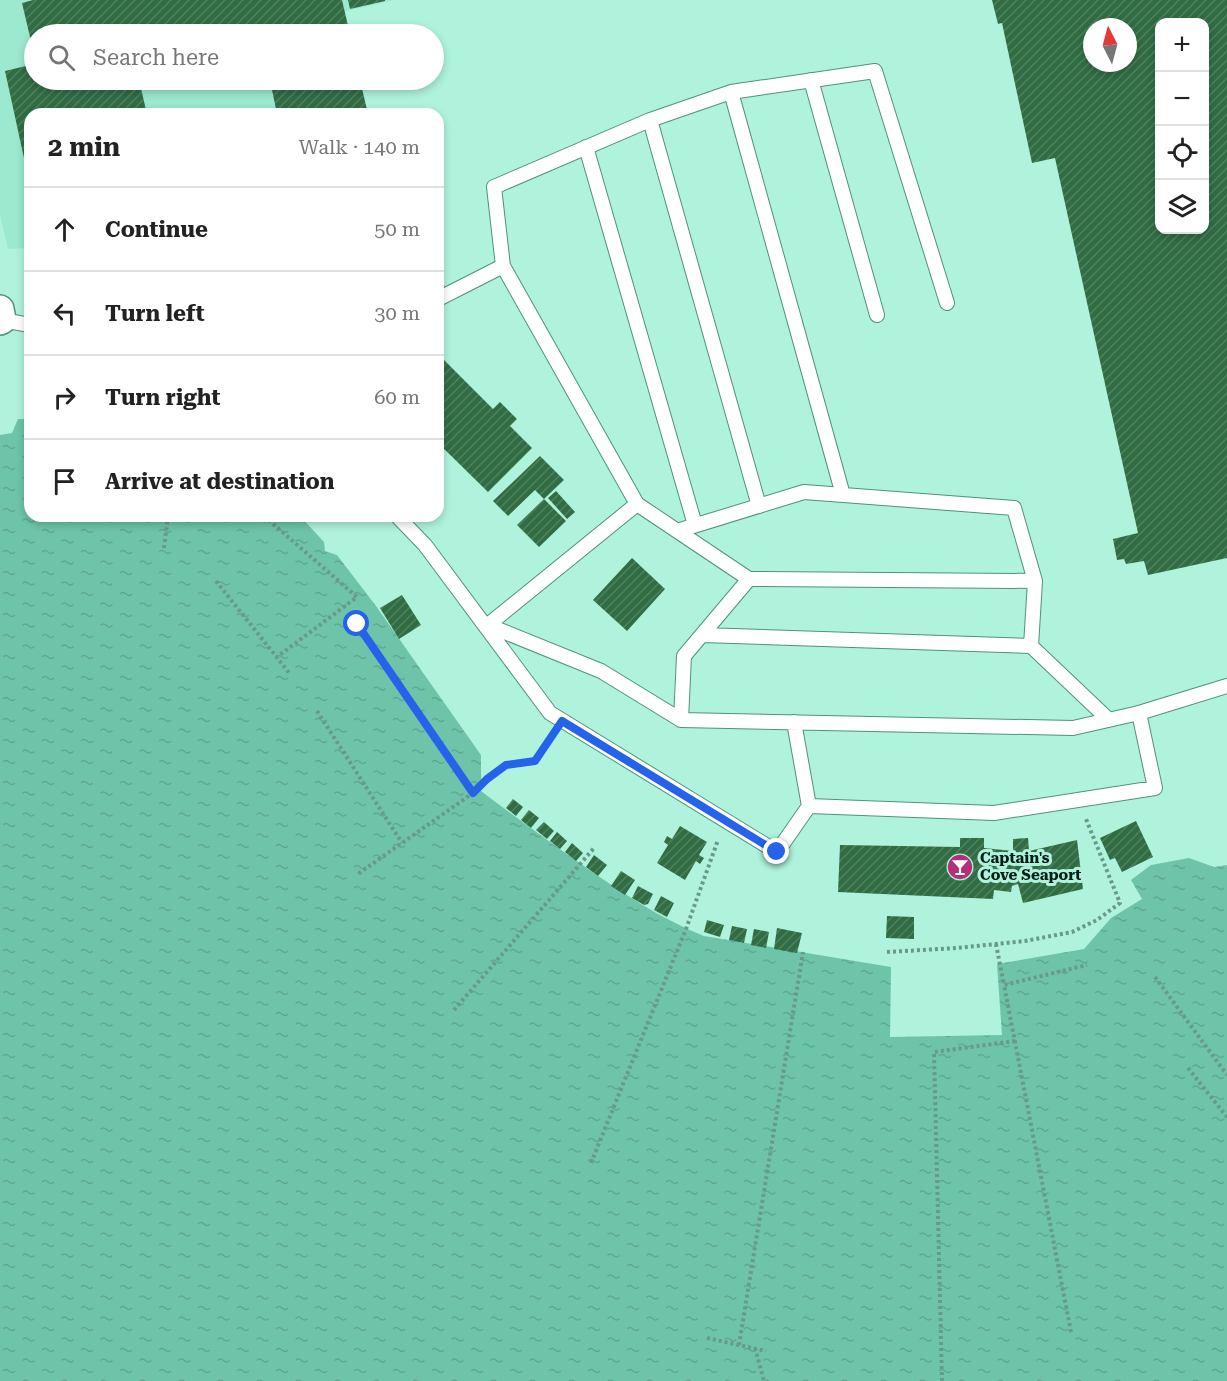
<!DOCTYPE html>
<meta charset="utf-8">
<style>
:root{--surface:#fff;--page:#f6f6f6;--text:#222;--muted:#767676;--line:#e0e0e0}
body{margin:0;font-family:"Roboto Serif",serif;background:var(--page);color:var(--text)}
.controls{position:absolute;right:18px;top:18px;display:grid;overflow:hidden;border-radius:12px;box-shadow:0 3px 9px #0003}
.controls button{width:54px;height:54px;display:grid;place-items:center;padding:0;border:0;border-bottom:2px solid var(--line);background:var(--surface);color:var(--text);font:30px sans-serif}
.compass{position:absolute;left:1083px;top:18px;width:54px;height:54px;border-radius:50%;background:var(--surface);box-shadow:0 3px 9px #0003;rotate:354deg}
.stop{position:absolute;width:18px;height:18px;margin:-14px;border:4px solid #2563eb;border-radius:50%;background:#fff}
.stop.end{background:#2563eb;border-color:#fff;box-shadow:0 2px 6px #0008}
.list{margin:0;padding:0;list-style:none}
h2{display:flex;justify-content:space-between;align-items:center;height:78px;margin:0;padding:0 24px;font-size:26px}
h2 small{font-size:20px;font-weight:400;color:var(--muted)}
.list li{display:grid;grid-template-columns:39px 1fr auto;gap:18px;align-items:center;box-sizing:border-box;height:84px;padding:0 24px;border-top:2px solid var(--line)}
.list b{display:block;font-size:22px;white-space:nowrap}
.list em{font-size:20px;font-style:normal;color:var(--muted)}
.icon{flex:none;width:33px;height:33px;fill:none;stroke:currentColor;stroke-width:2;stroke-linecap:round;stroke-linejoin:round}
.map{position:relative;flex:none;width:1227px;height:1381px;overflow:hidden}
.search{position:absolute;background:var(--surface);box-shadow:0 3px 9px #0003;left:24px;top:24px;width:420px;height:66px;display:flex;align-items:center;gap:15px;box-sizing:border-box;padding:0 21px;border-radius:33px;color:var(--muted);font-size:22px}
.panel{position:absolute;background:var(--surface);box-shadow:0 3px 9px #0003;left:24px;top:108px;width:420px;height:414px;border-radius:18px}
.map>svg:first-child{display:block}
.built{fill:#9ce9cf}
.water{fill:url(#water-ripples)}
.building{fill:url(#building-hatch);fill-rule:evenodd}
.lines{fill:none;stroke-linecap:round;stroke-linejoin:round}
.service-casing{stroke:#50927d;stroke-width:16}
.minor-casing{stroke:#50927d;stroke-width:30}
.path{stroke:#679a89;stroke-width:4;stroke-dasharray:3 3;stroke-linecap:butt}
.service{stroke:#fff;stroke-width:14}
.minor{stroke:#fff;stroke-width:27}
.route{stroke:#2563eb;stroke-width:8}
.labels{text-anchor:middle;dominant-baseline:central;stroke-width:6;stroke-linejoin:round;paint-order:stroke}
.poi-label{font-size:15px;font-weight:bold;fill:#011c14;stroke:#aff3dc;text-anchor:start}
</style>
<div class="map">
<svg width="1227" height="1381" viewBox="0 0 1227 1381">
<defs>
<pattern id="water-ripples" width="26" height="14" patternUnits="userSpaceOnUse" patternTransform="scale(1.5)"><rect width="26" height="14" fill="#6ec4a9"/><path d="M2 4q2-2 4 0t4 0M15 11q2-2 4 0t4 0" fill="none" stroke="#5ea891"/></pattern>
<pattern id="building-hatch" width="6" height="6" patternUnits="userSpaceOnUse" patternTransform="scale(1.5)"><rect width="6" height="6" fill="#306d43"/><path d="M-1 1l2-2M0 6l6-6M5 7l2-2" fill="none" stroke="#518060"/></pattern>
</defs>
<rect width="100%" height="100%" fill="#aff3dc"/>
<path class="built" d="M0 0H395L341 12 346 34H34V80H356L363 114H30V248L8 249 0 215Z"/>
<path class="water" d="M18 419H30V516H300L324 542 325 551 337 555 376 606 481 755V791C514 816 547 840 581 864 621 892 659 918 704 936L891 967 890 1037 1002 1035 997 964 1084 949 1111 918 1142 899 1131 880 1151 865 1189 858 1214 867 1227 865V1381H0V435L12 433Z"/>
<path class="building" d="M33 0H342L350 34H260L259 32 247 34H34V54L22 3Z
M348 0H385V1L350 9Z
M992 0H1227V558L1148 575 1144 561 1126 564 1124 559 1117 560 1113 539 1138 533 1055 158 1032 163 1002 23 998 24ZM1160 22H1204V230H1160ZM1092 27H1128V63H1092Z
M34 64V80H139L147 114H30L29 181 5 71Z
M270 80H360L368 114H277Z
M444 360 493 409 500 402 517 419 510 426 532 448 488 492 438 443V366Z
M540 456 564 480 544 499 535 490 508 516 493 501Z
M556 491 575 512 567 519 548 498Z
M544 499 566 521 539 547 517 525Z
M632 558 665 589 627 631 593 600Z
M402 595 421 625 399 639 380 608Z
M513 799 523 807 516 816 506 808Z
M529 810 539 818 531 828 521 820Z
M1136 821 1153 857 1122 872 1115 858 1110 860 1100 838Z
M544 822 554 831 547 839 536 830Z
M680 826 707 842 699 855 704 858 700 864 696 861 685 880 657 863 668 845 664 842 667 836 672 839Z
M557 832 567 841 560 849 550 841Z
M960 838H984V848L1013 851V839L1028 838 1029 851 1077 840 1083 889 1023 903 1018 884 1012 886 1011 892 994 890 993 899 838 892 840 845 960 847Z
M572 843 583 853 576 861 565 852Z
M594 855 607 865 598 876 586 867Z
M621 871 635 880 625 895 611 886Z
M638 886 653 894 648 904 644 905 632 898Z
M661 896 674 903 667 917 654 910Z
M887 916 914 917V939L886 938Z
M707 920 724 925 720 937 704 932Z
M732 926 747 929 744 943 729 940Z
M777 928 802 933 797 953 774 949Z
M754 929 769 932 766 948 751 945Z"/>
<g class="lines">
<g class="service-casing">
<path id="service" d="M811 80 877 315
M731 92 843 495
M650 120 759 506
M586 147 695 525
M503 266 494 187 650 120 731 92 875 71 947 303
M438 299 503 266 637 504
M2 320 30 325
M397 516 425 545 550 713 777 852 809 806 994 813 1155 788 1139 713 1227 686
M677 531 804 492 1014 508 1035 581 1031 646 702 635
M749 579 1035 581
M485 624 601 671 681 720 1073 728 1139 713
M488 625 637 504 749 579 684 656 681 720
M1031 646 1109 720
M794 722 809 806"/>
</g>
<g class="minor-casing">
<path id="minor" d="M0 309 2 320 0 321"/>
</g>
<path class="path" d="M264 516 357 597 277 657
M164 548 168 516
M216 581 290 674
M357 624 473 793 358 874
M317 711 402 843
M473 793 487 779 506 765 535 761 551 737
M996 944 1004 985
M887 952 957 948 1025 941 1072 932 1097 920 1120 903 1086 819
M1155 977 1227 1075
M454 1010 594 848
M1188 1068 1227 1117
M591 1163 686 929 718 840
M1071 1332 1004 985 1087 965
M707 1338 766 1351
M739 1345 803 952
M755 1348 764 1381
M942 1381 934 1052 1015 1041"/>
<use href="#service" class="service"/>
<use href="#minor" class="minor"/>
</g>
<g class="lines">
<path class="route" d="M357 624 473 793 487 779 506 765 535 761 562 721 777 852"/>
</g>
<defs>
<g id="bar-disc" transform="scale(1.35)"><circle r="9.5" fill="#b33078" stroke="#aff3dc"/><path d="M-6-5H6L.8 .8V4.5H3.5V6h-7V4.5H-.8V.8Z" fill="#fff"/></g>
</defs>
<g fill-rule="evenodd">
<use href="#bar-disc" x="960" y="867"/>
</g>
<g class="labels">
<g class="poi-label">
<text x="980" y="858">Captain's<tspan x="980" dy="17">Cove Seaport</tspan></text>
</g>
</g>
</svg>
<div class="controls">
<button>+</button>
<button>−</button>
<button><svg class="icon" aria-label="locate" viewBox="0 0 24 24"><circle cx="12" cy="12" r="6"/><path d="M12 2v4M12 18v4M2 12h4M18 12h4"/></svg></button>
<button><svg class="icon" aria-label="layers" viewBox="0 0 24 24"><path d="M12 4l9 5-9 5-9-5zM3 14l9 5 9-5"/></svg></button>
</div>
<svg class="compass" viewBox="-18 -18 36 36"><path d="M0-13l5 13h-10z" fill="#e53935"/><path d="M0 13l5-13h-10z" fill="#767676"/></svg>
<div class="stop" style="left:357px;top:624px"></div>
<div class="stop end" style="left:777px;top:852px"></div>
<div class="search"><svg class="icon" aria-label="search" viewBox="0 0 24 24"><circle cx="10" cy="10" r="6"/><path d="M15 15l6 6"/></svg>Search here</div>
<section class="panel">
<h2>2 min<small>Walk · 140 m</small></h2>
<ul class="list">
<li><svg class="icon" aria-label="ahead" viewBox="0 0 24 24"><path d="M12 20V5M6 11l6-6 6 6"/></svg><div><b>Continue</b></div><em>50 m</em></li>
<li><svg class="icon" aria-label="left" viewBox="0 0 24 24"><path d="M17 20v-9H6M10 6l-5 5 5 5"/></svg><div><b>Turn left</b></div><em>30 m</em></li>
<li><svg class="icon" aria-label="right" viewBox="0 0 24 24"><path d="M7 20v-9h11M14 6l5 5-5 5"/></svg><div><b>Turn right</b></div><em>60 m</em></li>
<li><svg class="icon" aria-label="arrive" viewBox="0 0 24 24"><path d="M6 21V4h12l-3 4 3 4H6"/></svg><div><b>Arrive at destination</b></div></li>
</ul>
</section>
</div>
